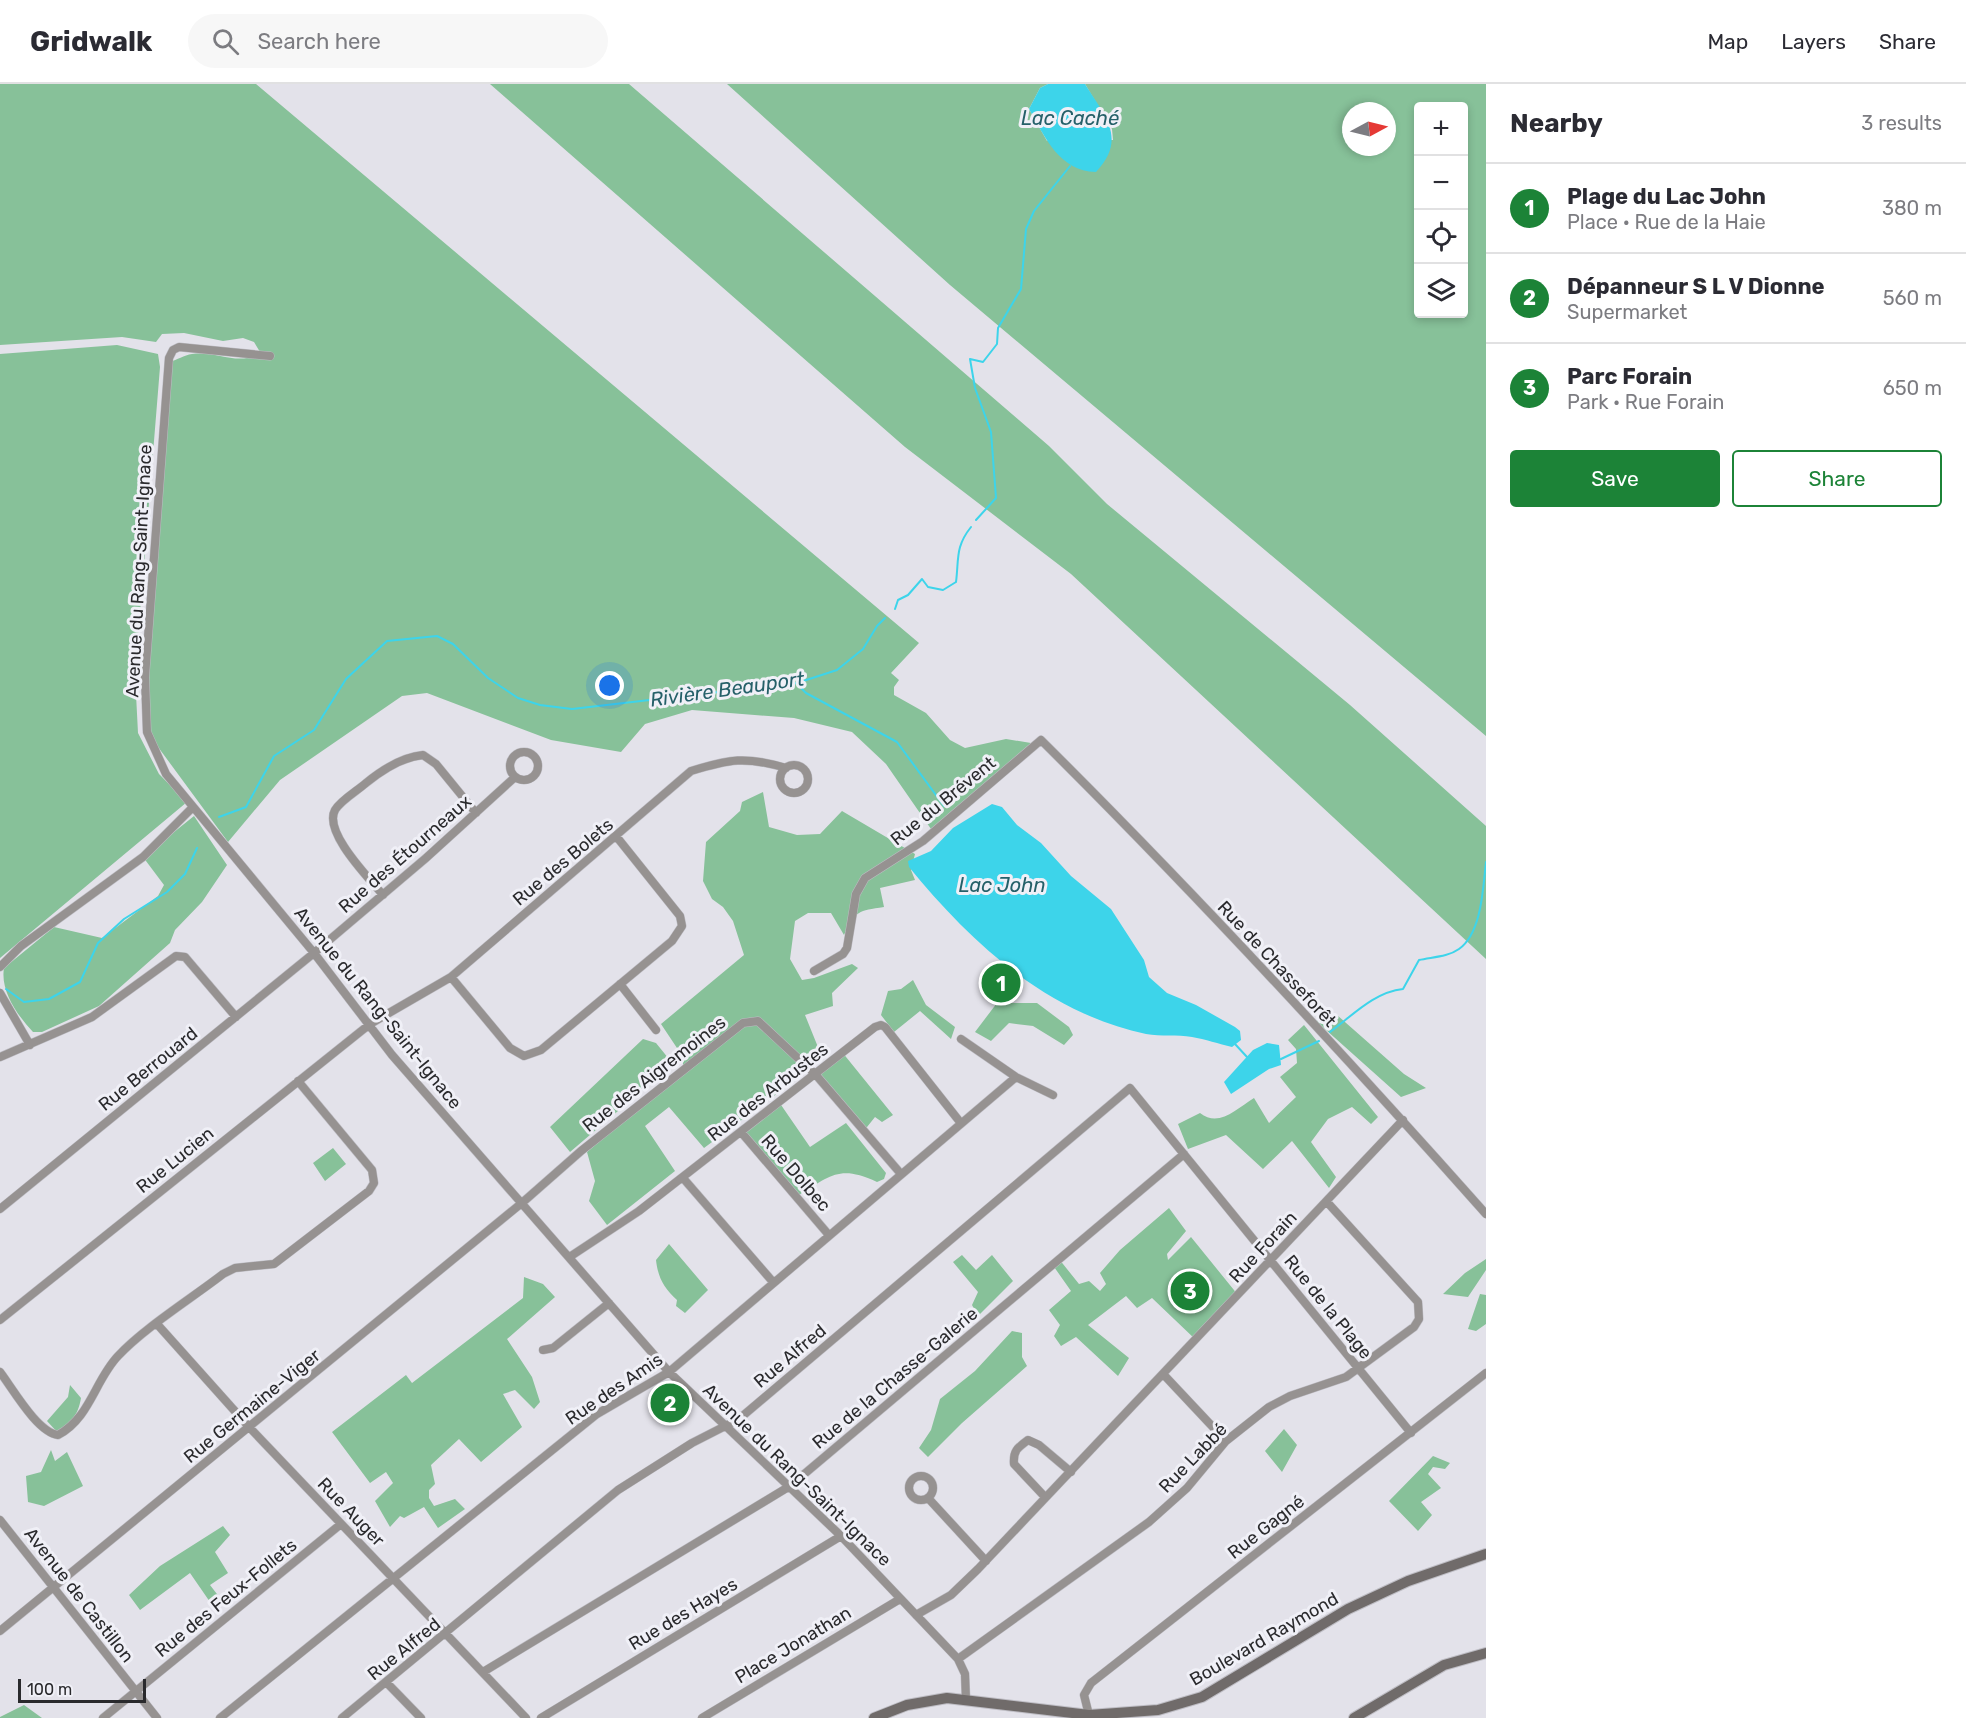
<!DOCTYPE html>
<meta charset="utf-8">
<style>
:root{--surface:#fff;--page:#f7f7f7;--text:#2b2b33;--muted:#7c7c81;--line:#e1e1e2;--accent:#1c8337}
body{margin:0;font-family:Rubik,sans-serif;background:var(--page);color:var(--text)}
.controls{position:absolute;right:18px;top:18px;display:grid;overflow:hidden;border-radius:6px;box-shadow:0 3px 9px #0003}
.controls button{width:54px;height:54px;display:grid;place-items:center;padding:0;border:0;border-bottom:2px solid var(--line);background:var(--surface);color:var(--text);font:30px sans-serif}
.compass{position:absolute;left:1342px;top:18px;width:54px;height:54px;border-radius:50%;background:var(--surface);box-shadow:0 3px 9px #0003;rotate:83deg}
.scale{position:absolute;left:18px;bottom:15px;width:128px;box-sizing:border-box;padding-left:6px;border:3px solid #2a2a2d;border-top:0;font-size:16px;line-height:21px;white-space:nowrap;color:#2a2a2d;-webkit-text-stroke:4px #f0f0f7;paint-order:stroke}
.you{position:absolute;left:610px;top:602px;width:21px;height:21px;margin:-15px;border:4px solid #fff;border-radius:50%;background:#1a73e8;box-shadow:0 0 0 9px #1a73e833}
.badge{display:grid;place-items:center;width:39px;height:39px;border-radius:50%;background:var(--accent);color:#fff;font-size:20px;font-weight:700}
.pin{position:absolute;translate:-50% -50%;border:3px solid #fff;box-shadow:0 2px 6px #0006}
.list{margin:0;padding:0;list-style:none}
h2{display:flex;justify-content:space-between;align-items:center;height:78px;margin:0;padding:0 24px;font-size:26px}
h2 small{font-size:20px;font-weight:400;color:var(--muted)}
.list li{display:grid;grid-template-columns:39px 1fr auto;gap:18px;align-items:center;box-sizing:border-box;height:90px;padding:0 24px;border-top:2px solid var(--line)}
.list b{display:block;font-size:22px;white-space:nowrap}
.list p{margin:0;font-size:20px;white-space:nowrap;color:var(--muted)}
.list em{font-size:20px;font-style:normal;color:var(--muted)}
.actions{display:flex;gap:12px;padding:18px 24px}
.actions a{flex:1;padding:14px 0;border:2px solid var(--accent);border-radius:6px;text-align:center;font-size:21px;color:var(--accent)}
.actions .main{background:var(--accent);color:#fff}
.icon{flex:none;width:33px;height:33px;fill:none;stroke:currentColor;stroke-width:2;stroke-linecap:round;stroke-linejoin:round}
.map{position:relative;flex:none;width:1486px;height:1634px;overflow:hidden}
header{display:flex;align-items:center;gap:36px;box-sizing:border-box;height:84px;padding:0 30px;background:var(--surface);border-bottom:2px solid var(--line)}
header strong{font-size:28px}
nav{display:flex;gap:33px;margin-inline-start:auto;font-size:21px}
.search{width:420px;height:54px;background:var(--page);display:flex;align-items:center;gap:15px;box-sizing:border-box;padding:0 21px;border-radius:33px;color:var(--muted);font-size:22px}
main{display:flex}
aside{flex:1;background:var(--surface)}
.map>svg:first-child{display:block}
.green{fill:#87c199;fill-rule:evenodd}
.water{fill:#3dd4ea}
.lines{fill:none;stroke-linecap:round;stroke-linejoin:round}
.stream{stroke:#3dd4ea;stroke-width:2}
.street-casing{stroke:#bebdc4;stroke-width:9}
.secondary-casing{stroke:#bebdc4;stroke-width:12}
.street{stroke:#969291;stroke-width:8}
.secondary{stroke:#706b6a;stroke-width:10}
.labels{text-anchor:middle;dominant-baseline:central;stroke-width:6;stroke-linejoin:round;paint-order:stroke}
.street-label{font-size:18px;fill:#2a2a2d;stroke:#f0f0f7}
.water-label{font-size:20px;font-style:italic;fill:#256069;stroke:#f0f0f7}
</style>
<header>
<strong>Gridwalk</strong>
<div class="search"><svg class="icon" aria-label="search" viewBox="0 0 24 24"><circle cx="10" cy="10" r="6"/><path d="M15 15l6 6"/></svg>Search here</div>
<nav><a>Map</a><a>Layers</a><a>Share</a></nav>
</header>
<main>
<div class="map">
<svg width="1486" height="1634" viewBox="0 0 1486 1634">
<rect width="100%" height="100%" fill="#e3e2ea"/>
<path class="green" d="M0 0H256L919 559 891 589 899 596 894 603V611L926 629 950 656 965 664 1006 655 1031 659 982 704 931 745 886 680 852 648 794 634 692 626 645 640 621 668 551 656 427 609 402 612 280 696 228 758 147 648 145 593 170 278C177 276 184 271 192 270 214 265 240 284 260 268L254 258 243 254 223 257 184 249 162 250 156 258 122 253 0 261Z
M490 0H629L1049 362 1107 420 1350 621 1486 742V875L1071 490 905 363Z
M727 0H1048L1040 4 1029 25 1047 57 1113 56 1112 45 1085 0H1486V652L950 201ZM1418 22H1464V230H1418ZM1351 27H1387V63H1351Z
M117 261 158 270 160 283 135 591 138 649 159 690 187 718 0 874V270Z
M763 708 769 743 797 751 820 750 842 727 915 770 911 786 915 796 880 804 884 823C858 827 856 826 844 851L831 829H808L795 837 790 875 802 896 814 894 852 880 858 884 832 909 833 922 805 931 822 973 807 987 704 1064 669 1023 645 1042 675 1087 607 1141 589 1117 595 1097 587 1068 683 986V973L661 940 744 871 733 837 723 823 712 815 703 797 706 758 740 727 742 718Z
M194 732 227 781 202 818 175 846 170 859 99 922 42 948H33C18 932 0 907 4 884L54 843 102 854 158 812 164 801 143 773Z
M913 896 926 921 955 943 951 955 920 927 894 948 881 931 888 907 901 905Z
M997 919H1037L1069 943 1073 951 1064 961 1033 942 1009 939 991 957 975 948Z
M1337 931 1404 990 1426 1004 1401 1013 1316 937Z
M1304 941 1378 1033 1371 1040 1352 1023 1328 1035 1311 1058 1336 1093 1329 1104 1292 1057 1263 1085 1226 1051 1188 1065 1178 1040 1200 1029C1219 1044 1236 1025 1254 1014L1269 1039 1296 1013 1280 993 1297 979 1296 965 1288 956Z
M643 955 656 959 673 980 570 1068 550 1043Z
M842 968 893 1031 882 1038 875 1033 863 1048 816 992Z
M779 1018 810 1063 846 1039 886 1089 884 1095 877 1098C840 1081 831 1091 799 1111L740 1050Z
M333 1064 346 1080 325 1097 313 1079Z
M1169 1124 1186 1147 1167 1170 1168 1176 1191 1153 1238 1211 1196 1256 1152 1214 1137 1224 1126 1212 1088 1241 1129 1274 1118 1292 1076 1253 1061 1262 1054 1252 1060 1241 1049 1226 1071 1207 1052 1180 1059 1175 1079 1200 1089 1197 1100 1207 1106 1200 1100 1189 1120 1166Z
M669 1160 708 1206 685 1229 676 1222 677 1216C664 1204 658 1194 656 1176Z
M962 1171 976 1186 992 1171 1013 1197 978 1232 972 1221 978 1208 953 1178Z
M1486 1175V1186L1468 1213 1443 1210 1465 1189Z
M524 1193 543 1200 555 1213 507 1255 532 1293 540 1318 534 1325 515 1306 503 1310 522 1343 481 1378 459 1355 431 1381 435 1400 429 1406V1414L434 1422 455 1415 465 1425 438 1444 424 1423 404 1434 400 1432 390 1443 375 1417 393 1399 386 1388 370 1399 332 1348 406 1291 412 1299 523 1214Z
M1480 1210 1486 1211V1240L1476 1247 1468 1245Z
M1012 1247 1022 1249V1273L1027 1282 962 1339 928 1373 919 1364 931 1346 940 1315 975 1287Z
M70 1301 81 1314C78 1332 71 1338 58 1349L47 1337 68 1313Z
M1284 1345 1297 1361 1282 1388 1265 1367Z
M51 1366 55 1377 67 1368 83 1402 44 1422 28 1418 26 1392 41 1388Z
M1433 1372 1450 1379 1445 1385 1433 1383 1428 1390 1441 1404 1421 1418 1432 1431 1418 1447 1389 1417Z
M223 1442 230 1451 215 1468 228 1489 210 1501 220 1514 210 1518 190 1489 140 1526 129 1511 160 1482Z
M24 1621 42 1634H0V1633Z"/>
<path class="water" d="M1048 0H1085C1104 31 1128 54 1096 88 1059 87 1045 53 1029 25L1040 4Z
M992 720 1002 723 1017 741 1041 759 1071 792 1111 825 1144 876 1149 893 1167 909 1196 921 1235 943 1240 947 1241 956 1232 963C1219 960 1205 955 1192 953 1177 950 1161 953 1146 950 1047 929 971 859 909 783L908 777 931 767 953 744Z
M1267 959 1279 961 1281 981 1269 985 1231 1010 1224 998 1253 966Z"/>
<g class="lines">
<path class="stream" d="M976 436 996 414 991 348 975 304 970 275 983 278 997 260 998 244 1021 205 1026 145 1034 127 1070 82
M895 525 898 516 908 511 922 495 928 503 943 506 956 498C959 475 955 463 971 443
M797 600 806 609 897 658 944 722
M219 733 246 723 274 672 314 646 346 595 387 557 437 552 453 560 488 594 518 614 540 621 572 625 797 599 837 586 863 565 877 542 885 534
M6 905 24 918 49 915 80 898 98 859 124 835 167 808 185 790 197 764
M1330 948C1352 932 1374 908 1403 905L1419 876C1432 873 1448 873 1459 865 1482 849 1483 803 1486 778
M1235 960 1247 973
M1281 975 1319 957"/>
<g class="street-casing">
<path id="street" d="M270 272 179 263 173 266 169 274 145 593 147 648 166 690 314 869 392 971 669 1288 841 1452 958 1575 965 1590 966 1616
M510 682a14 14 0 1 1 28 0a14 14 0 1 1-28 0Z
M780 695a14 14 0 1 1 28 0a14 14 0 1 1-28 0Z
M383 811C369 794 323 748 335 726 341 716 357 707 366 699 382 686 402 673 423 671L436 680 476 729
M0 883 21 862 143 773 192 724
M814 887 843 870 847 864 856 810 865 794 923 757 1041 656C1195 809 1342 968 1486 1130
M451 893 510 964 524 972 541 966 672 857 682 842 680 832 616 752
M620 900 656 946
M0 909 30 961
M961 955 1016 993 1053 1011
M0 973 92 933 176 872 185 873 236 933
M741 1048 828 1150
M683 1094 773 1198
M0 1125 314 869 426 774 515 693
M571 1172 639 1127 875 943 881 941 885 943 960 1038
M0 1236 370 940 451 893 691 687C730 675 745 672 786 684
M157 1240 250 1344 526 1634
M543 1266 553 1264 609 1219
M0 1288C13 1305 37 1348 58 1351 90 1334 95 1296 118 1272 144 1244 192 1214 223 1190L235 1184 274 1180 369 1107 374 1099 372 1086 298 997
M1164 1291 1226 1357
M909 1404a12 12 0 1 1 24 0a12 12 0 1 1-24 0Z
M1045 1413 1014 1380C1013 1367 1017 1364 1028 1356L1039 1361 1071 1388
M928 1414 986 1477
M0 1436 157 1634
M916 1531 951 1511 978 1485 1403 1036
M0 1547 523 1118 581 1067 743 939 758 937 816 991 901 1090
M958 1575 1149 1438 1187 1404 1226 1357 1269 1323 1290 1312 1346 1293 1414 1243 1419 1235 1418 1218 1327 1118
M483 1588 790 1402 1184 1070
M386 1598 421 1634
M1089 1631 1084 1611 1091 1599 1486 1289
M103 1634 341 1440
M220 1634 597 1330 669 1288 1016 993
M342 1634 618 1406 692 1359 739 1335 1130 1004 1411 1349
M541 1634 841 1452
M702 1634 900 1515"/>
</g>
<g class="secondary-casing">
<path id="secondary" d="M874 1634 907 1621 947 1614 1089 1631 1158 1626 1202 1613 1348 1525 1408 1497 1486 1470
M1354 1634 1444 1581 1486 1569"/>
</g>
<use href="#street" class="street"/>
<use href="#secondary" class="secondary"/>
</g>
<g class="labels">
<g class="street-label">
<text transform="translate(139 487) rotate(-87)">Avenue du Rang-Saint-Ignace</text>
<text transform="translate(943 717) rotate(-39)">Rue du Brévent</text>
<text transform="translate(405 770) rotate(-41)">Rue des Étourneaux</text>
<text transform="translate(563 778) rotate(-40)">Rue des Bolets</text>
<text transform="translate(1277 880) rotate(47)">Rue de Chasseforêt</text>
<text transform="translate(378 924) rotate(51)">Avenue du Rang-Saint-Ignace</text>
<text transform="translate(148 985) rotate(-39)">Rue Berrouard</text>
<text transform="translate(654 990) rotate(-38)">Rue des Aigremoines</text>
<text transform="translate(768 1008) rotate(-38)">Rue des Arbustes</text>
<text transform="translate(175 1076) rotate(-39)">Rue Lucien</text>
<text transform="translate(796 1089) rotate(49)">Rue Dolbec</text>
<text transform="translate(1263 1163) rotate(-47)">Rue Forain</text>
<text transform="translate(1328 1223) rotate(51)">Rue de la Plage</text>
<text transform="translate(790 1272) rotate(-40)">Rue Alfred</text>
<text transform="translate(895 1294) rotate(-40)">Rue de la Chasse-Galerie</text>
<text transform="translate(614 1305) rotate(-34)">Rue des Amis</text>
<text transform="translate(252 1322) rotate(-39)">Rue Germaine-Viger</text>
<text transform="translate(1193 1374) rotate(-46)">Rue Labbé</text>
<text transform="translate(797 1391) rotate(44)">Avenue du Rang-Saint-Ignace</text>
<text transform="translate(351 1428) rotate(46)">Rue Auger</text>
<text transform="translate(1266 1443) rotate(-38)">Rue Gagné</text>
<text transform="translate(79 1511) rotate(52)">Avenue de Castillon</text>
<text transform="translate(226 1514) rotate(-39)">Rue des Feux-Follets</text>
<text transform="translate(683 1530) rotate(-31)">Rue des Hayes</text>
<text transform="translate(1264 1555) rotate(-30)">Boulevard Raymond</text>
<text transform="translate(793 1561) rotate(-31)">Place Jonathan</text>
<text transform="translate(404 1565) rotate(-39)">Rue Alfred</text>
</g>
<g class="water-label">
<text x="1070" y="34">Lac Caché</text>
<text transform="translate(727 605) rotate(-8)">Rivière Beauport</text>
<text x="1002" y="801">Lac John</text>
</g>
</g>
</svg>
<div class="controls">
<button>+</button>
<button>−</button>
<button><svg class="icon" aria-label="locate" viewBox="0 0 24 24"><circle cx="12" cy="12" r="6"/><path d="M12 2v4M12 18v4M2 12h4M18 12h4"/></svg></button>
<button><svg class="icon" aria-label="layers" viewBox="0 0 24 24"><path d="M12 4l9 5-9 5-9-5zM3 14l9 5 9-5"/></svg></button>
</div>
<svg class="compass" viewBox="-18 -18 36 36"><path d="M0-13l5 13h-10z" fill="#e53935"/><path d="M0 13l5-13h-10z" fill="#7c7c81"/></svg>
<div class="scale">100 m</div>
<div class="you"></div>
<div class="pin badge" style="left:1001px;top:899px">1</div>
<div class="pin badge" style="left:670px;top:1319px">2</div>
<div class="pin badge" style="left:1190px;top:1207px">3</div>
</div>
<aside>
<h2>Nearby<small>3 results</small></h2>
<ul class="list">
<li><span class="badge">1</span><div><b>Plage du Lac John</b><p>Place · Rue de la Haie</p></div><em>380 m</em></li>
<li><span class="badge">2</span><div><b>Dépanneur S L V Dionne</b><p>Supermarket</p></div><em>560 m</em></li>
<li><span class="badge">3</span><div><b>Parc Forain</b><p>Park · Rue Forain</p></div><em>650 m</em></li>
</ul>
<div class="actions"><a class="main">Save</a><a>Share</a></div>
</aside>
</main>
